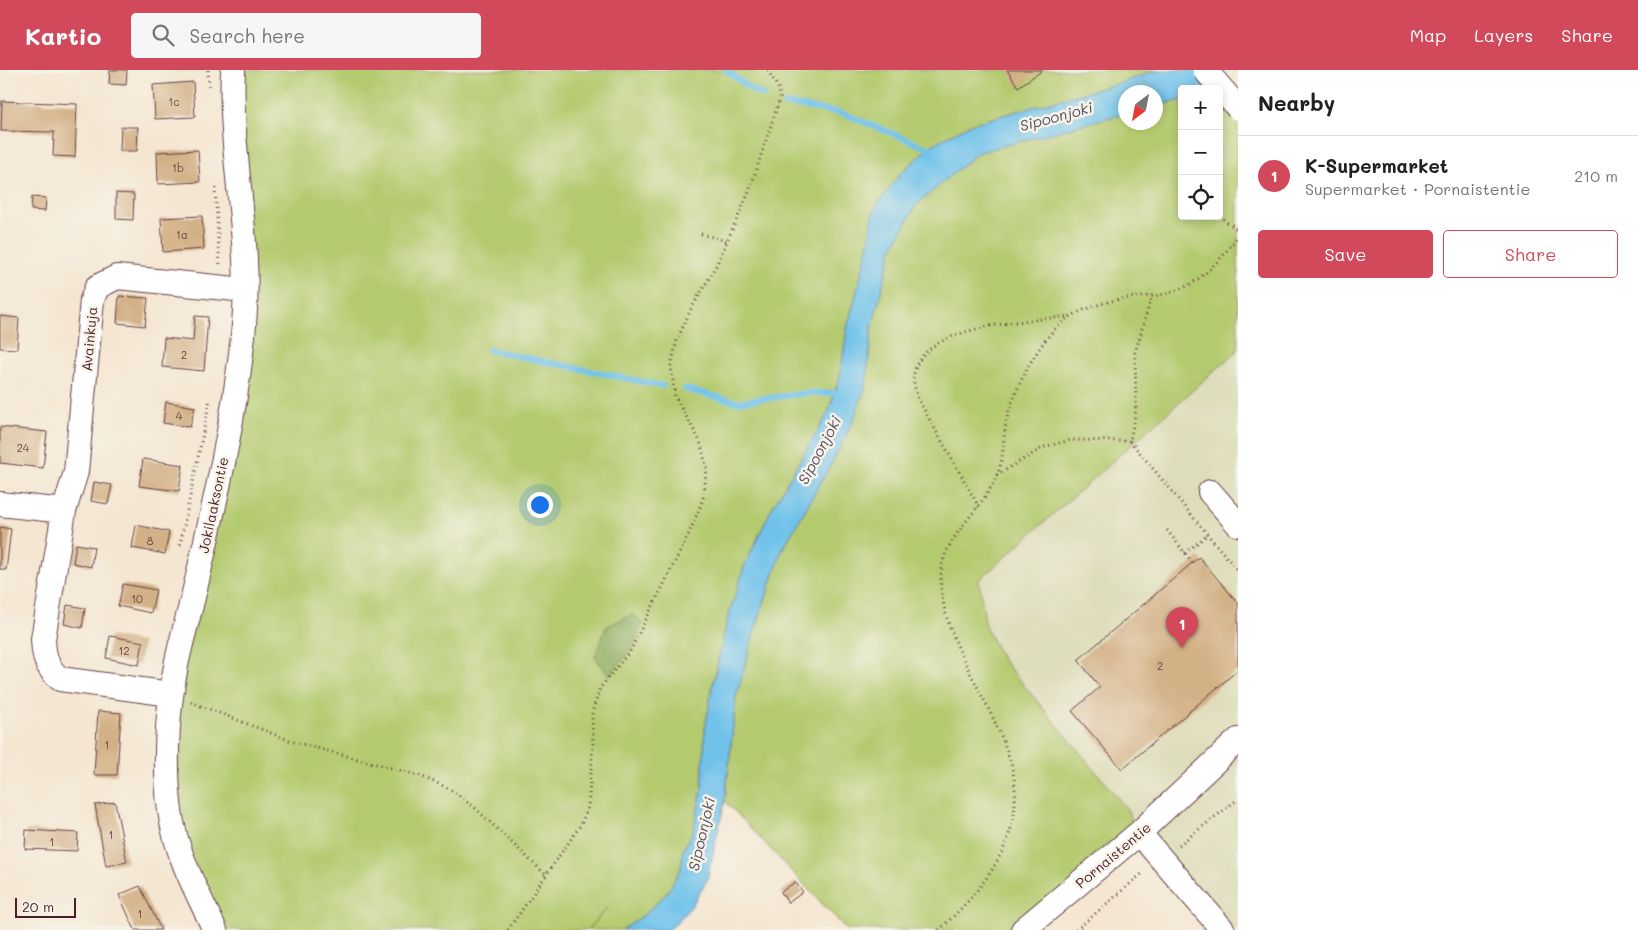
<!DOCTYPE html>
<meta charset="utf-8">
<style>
:root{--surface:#fff;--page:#f6f6f6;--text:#202124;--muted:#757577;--line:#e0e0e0;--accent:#d1495b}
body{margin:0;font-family:Mali,sans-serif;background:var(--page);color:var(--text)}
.controls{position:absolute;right:15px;top:15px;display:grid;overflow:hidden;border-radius:5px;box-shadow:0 2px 8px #0003}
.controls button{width:45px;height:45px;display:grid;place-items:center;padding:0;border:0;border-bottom:1px solid var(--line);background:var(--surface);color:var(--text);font:25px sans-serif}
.compass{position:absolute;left:1118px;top:15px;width:45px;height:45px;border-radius:50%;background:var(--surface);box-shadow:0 2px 8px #0003;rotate:212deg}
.scale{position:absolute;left:15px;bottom:12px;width:61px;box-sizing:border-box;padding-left:5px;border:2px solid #4a1f2b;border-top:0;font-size:14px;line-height:18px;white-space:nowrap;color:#4a1f2b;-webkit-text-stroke:4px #f7f3e8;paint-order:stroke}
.you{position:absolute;left:539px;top:434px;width:18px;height:18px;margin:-12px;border:4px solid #fff;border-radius:50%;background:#1a73e8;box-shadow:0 0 0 8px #1a73e833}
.badge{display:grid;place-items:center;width:32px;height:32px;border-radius:50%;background:var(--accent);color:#fff;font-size:16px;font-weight:700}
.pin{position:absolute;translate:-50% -41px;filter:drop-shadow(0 1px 2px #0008)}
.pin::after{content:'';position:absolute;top:26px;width:18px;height:15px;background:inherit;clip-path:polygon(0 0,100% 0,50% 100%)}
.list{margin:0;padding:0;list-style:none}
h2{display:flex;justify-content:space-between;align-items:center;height:65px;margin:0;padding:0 20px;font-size:21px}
h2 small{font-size:16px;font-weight:400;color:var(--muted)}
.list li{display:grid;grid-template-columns:32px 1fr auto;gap:15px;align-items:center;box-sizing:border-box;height:80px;padding:0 20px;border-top:1px solid var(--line)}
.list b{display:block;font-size:19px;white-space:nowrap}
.list p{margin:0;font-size:16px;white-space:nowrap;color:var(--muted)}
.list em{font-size:16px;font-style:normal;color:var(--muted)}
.actions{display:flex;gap:10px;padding:15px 20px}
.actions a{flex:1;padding:11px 0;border:1px solid var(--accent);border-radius:5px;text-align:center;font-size:18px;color:var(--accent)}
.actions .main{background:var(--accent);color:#fff}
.icon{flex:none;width:28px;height:28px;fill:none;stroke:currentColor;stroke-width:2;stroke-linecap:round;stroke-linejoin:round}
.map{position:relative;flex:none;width:1238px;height:860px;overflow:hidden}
header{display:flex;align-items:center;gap:30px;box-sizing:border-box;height:70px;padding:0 25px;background:var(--accent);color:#fff}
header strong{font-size:24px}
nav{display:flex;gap:28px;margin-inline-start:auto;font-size:18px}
.search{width:350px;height:45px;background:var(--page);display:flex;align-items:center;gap:12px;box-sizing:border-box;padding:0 18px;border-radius:5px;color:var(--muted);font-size:19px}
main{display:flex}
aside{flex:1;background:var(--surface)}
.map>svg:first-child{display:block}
.built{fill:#deddbb}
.green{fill:#b4ca6e;stroke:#7f744c}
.forest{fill:#8fae61;stroke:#6c6646}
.water{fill:#6fc2eb;stroke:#5c708b}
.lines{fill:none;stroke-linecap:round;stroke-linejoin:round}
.stream{stroke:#6fc2eb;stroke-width:6}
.building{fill:#d3b186}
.minor-casing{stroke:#643d44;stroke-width:26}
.path{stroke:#643d44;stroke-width:3;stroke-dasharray:1 4;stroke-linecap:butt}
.minor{stroke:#fff;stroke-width:24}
.minor-bridge-casing{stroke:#643d44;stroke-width:26;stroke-linecap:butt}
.minor-bridge{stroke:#fff;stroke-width:24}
.labels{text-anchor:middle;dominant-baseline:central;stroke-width:5;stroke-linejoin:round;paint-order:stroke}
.number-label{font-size:11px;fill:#6c4442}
.street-label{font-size:14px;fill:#4a1f2b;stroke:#f7f3e8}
.water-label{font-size:15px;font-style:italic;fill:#555065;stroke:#f7f3e8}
</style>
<header>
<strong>Kartio</strong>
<div class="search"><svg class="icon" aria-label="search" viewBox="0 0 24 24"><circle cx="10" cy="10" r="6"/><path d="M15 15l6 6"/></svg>Search here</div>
<nav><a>Map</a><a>Layers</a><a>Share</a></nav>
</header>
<main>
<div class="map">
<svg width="1238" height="860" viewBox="0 0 1238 860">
<rect width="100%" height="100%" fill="#f7f3e8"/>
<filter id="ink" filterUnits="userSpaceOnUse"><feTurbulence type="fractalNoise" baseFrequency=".02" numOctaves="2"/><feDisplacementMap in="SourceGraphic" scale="10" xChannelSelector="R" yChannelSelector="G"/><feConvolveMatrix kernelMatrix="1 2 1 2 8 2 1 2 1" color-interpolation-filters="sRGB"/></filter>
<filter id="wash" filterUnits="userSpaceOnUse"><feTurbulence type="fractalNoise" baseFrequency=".0096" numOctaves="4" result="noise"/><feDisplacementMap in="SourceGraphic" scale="20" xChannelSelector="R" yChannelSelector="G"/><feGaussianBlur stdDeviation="1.12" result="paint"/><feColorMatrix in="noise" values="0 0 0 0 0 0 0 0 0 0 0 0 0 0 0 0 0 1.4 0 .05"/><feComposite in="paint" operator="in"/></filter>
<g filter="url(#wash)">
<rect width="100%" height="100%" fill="#f4e6d1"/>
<path class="built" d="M1238 280V860H1224L1002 589 986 558 979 510Z"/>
<path class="green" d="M233 0H1159L1120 13 971 54 935 73 900 104 868 178 847 259 840 307 828 343 772 438 745 495 728 547 712 618 705 660 702 720 693 761 683 780 681 799 666 824 644 845 622 860H588L608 837 587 860H216L188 804 167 679 238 307Z
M1219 22 1238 44V280L979 510 986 558 1002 589 1127 739 1139 763 1023 860H847L725 731 736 627 754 563 782 480 833 391 854 349 866 315 872 257 892 179 916 135 977 83 1125 43 1126 52H1156V36L1182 30V146H1219Z"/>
<path class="forest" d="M633 544 643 554 630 581 609 606 595 587 606 557Z"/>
<path class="water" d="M1159 0H1200L1207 19H1182V30L1156 36V22H1126L1125 43 977 83 916 135 892 179 872 257 866 315 854 349 833 391 782 480 754 563 736 627 725 731 707 810 691 837 669 860H622L644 845 666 824 681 799 683 780 693 761 702 720 705 660 712 618 728 547 745 495 772 438 828 343 840 307 847 259 868 178 874 139 900 104 935 73 971 54 1120 13Z"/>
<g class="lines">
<path class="stream" d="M726 0 753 21 764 25
M784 34 842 43 935 81
M489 280 663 316
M685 319 737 332 809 323H842"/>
</g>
<g id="blocks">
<path class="building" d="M110 0H127L126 15 109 14Z
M1007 0H1043L1018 17Z
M193 12 195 47 155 49 153 15Z
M2 31 77 34 75 87 53 86 54 62 1 61Z
M121 57H138L137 81H120Z
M198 80 200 112 158 114 157 82Z
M116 123 134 124 133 150 116 149Z
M32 127 46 128 45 141 31 140Z
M202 146 204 179 163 182 161 148Z
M119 226 148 228 145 256 117 253Z
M0 246 19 248 17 279 0 278Z
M195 246 208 247 204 301 162 297 164 268 193 271Z
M166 332 195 337 190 357 163 353Z
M0 357 47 362 43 398 0 393Z
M143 389 183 395 179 421 139 416Z
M94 412 112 415 108 434 91 431Z
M136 455 169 462 165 484 132 478Z
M0 457 11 459 6 500 0 499Z
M76 474 94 477 91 497 73 493Z
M1199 487 1238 533V600L1122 699 1072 641 1100 617 1078 590Z
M123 514 156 520 151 543 118 536Z
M67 535 85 538 82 558 64 554Z
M110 566 143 572 139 595 106 588Z
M98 641 121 643 117 705H94Z
M115 732 127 792 106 796 95 735Z
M26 760 78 763 77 781 25 779Z
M795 812 803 822 788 833 781 822Z
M140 816 161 860H135L119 825Z"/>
</g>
</g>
<g filter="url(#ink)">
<use href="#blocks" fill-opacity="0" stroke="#643d44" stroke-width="1"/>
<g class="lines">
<g class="minor-casing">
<path id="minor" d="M1210 422 1238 454
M0 434 64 441
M171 624 60 609C46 597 44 587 43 569L64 441 76 402 92 230 97 217 117 207 245 220
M1139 763 1223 860
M215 860C197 822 176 784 170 741 164 696 167 641 176 596 181 570 189 545 195 519 215 432 236 344 244 255 252 170 229 85 233 0
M1023 860 1139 763 1238 670"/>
</g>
<path class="path" d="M208 0 209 17
M215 118 220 197
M1219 146 1238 160
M701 164 727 171
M1130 371 1238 501
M997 405 1044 377 1071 370 1130 371 1136 340 1135 283 1152 225
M979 437 918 329C916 321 912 312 914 303 925 253 1029 252 1070 246
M1167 460 1192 492
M180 475 210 329
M1185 483 1207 465
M191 632 294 672 418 705 450 719 475 738 545 804
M1179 775 1238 729
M508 860 580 756 588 737 593 677 592 642 600 618 630 581 688 466 703 429 707 399 700 371 675 327 671 296 677 270 691 239 715 198 749 122 780 28 778 18 768 0
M939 860C995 809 1036 750 1004 673 987 630 961 593 947 548 941 527 937 503 946 483 959 454 985 434 997 405 1004 389 1003 370 1006 353 1013 320 1042 261 1073 245 1088 237 1111 230 1128 228 1142 226 1158 227 1172 222 1202 213 1220 190 1238 166
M1076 860 1144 802"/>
<use href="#minor" class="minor"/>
<g class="minor-bridge-casing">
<path id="minor-bridge" d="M1205 0 1238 38"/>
</g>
<use href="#minor-bridge" class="minor-bridge"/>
</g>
</g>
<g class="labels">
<g class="number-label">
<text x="174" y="31">1c</text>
<text x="178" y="97">1b</text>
<text x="182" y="164">1a</text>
<text x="184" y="284">2</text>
<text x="179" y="345">4</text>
<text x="23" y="377">24</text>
<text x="150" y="470">8</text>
<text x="137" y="528">10</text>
<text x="124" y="580">12</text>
<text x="1160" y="595">2</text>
<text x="107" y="674">1</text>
<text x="111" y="764">1</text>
<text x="52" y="771">1</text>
<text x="140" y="843">1</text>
</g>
<g class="street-label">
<text transform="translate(89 269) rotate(-85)">Avainkuja</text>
<text transform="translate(213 435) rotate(-78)">Jokilaaksontie</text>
<text transform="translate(1113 785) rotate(-40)">Pornaistentie</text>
</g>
<g class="water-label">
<text transform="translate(1056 46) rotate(-15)">Sipoonjoki</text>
<text transform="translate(819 380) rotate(-62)">Sipoonjoki</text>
<text transform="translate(701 764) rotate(-77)">Sipoonjoki</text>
</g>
</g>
</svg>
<div class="controls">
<button>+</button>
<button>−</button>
<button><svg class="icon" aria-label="locate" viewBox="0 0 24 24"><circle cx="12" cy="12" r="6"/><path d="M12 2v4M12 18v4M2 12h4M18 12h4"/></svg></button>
</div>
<svg class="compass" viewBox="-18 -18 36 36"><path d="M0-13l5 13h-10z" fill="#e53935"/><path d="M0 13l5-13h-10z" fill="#757577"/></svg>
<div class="scale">20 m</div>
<div class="you"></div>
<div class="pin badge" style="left:1182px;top:578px">1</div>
</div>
<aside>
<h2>Nearby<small></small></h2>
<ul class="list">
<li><span class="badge">1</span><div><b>K-Supermarket</b><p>Supermarket · Pornaistentie</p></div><em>210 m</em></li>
</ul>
<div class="actions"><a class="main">Save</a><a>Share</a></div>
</aside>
</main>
